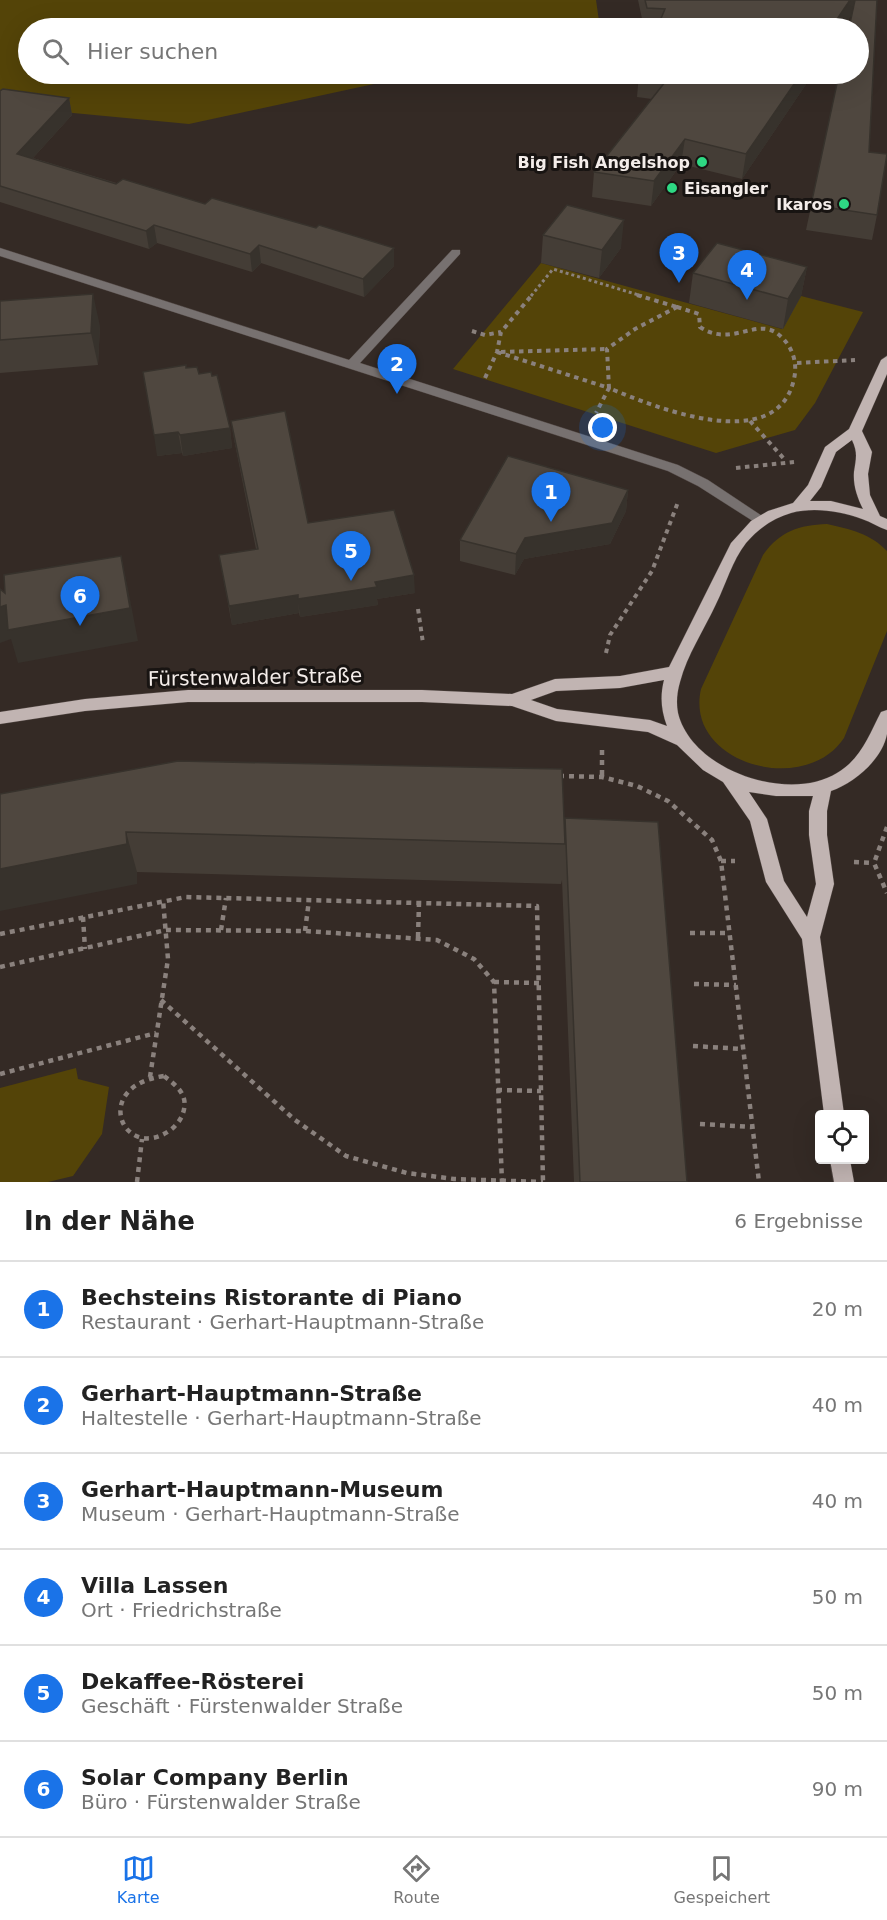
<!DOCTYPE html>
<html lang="de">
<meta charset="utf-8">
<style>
:root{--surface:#fff;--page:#f6f6f6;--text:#222;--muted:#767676;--line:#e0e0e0;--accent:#1a73e8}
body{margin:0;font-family:"DejaVu Sans",sans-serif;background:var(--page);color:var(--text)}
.controls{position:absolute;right:18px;bottom:18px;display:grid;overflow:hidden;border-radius:6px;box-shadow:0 6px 24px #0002}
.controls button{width:54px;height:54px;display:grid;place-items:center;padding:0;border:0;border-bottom:2px solid var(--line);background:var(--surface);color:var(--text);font:30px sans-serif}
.you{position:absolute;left:603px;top:428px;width:21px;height:21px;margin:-15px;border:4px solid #fff;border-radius:50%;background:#1a73e8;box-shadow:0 0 0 9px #1a73e833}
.badge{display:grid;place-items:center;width:39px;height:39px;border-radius:50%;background:var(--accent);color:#fff;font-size:20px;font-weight:700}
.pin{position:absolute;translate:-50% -50px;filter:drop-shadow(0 2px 3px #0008)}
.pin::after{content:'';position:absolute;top:32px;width:21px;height:18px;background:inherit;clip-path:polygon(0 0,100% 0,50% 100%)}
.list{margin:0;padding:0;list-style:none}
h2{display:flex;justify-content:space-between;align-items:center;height:78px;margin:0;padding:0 24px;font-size:26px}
h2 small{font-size:20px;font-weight:400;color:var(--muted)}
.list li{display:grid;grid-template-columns:39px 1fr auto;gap:18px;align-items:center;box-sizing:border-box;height:96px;padding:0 24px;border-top:2px solid var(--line)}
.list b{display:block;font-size:22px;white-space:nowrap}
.list p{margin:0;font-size:20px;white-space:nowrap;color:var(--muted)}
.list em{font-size:20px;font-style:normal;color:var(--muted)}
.icon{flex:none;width:33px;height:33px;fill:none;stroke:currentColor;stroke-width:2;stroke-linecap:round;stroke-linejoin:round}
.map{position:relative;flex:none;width:887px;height:1182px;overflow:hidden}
.search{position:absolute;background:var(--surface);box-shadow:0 6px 24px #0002;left:18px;right:18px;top:18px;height:66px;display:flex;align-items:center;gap:15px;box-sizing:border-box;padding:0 21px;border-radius:33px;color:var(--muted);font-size:22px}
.sheet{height:654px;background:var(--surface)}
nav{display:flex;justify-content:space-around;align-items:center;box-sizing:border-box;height:84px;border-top:2px solid var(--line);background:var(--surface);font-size:16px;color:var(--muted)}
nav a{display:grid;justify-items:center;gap:3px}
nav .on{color:var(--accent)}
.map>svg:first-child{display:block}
.green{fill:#544408}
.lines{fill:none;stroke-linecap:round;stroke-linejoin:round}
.minor-casing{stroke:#4f4541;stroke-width:1}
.major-casing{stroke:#4f4541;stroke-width:1}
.path-far2{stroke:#8a817d;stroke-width:3;stroke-dasharray:3 3;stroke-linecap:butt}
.path-far1{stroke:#8a817d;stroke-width:4;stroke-dasharray:4.5 4.5;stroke-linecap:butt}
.path{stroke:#8a817d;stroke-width:4.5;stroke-dasharray:5 5;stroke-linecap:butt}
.minor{fill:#777170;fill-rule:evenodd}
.major{fill:#c1b4b2;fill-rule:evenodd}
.wall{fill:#443d36}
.shaded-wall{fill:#37322c}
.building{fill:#4f473f;stroke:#37322c;stroke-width:1.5}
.poi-dot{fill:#2ed883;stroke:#181412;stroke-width:2}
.labels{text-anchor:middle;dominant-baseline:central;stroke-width:6;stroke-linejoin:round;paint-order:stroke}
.far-poi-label{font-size:16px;font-weight:bold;fill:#f4edea;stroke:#181412;text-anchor:end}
.street-label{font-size:20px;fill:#f4edea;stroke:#181412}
</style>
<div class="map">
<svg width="887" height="1182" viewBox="0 0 887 1182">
<rect width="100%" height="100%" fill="#342a25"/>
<path class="green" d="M0 0H596L600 28H28V74H420L189 124 0 106Z
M541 263 782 329 801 296 863 312 815 403 795 430 716 453 453 369Z
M827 524C850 529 871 534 887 551V631L844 738C805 797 684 764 701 689L763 555C780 531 799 525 827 524Z
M76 1068 78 1079 109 1087 102 1134 73 1176 48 1182H0V1088Z"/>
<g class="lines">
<g class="minor-casing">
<path id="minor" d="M0 248 349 360 452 250H460V254L360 363 678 465 708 480 768 520 766 523H756L698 486 668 471 0 256Z"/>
</g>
<g class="major-casing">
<path id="major" d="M887 356V374L862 431 872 452 868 474 870 495 880 516 887 519V530C878 527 871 522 862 519 840 511 814 507 791 513 773 518 758 529 746 543 732 561 726 584 716 604 704 630 687 655 680 682 677 692 676 703 678 713 692 771 789 803 837 773 861 759 869 735 881 712L887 710C887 717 887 727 887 734 882 760 854 783 831 791L827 811V835L834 884 820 937 844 1114H824L802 939 766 882 750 821 723 782 703 770 677 745 648 732 556 721 512 706 422 702H188L85 711 0 724V712L85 699 188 690H422L512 694 555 679 620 676 669 667 731 543 751 521 768 511 793 503 808 485 825 447 849 429 881 360ZM852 440C858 453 856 458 854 472 853 485 857 497 863 509L831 501H810L821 487 836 452ZM664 680C660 696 661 710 667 726L650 720 557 709 531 700 556 691 620 688ZM749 792 776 796H813L809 811V835L816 884 807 917 784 881 767 819Z
M830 1160H850L854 1182H834Z"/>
</g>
<path class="path-far2" d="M531 296 553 269 642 296"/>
<path class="path-far1" d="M637 295 677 307
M677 307 699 314 700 327C731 348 756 317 778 334 792 345 798 362 794 379 777 457 654 407 609 388L607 349 635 329Z
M472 331 485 335 501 332
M497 352 609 388 596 413
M501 352 607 349
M797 363 855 360
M485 378 497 352 501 332 532 295
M750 421 786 461
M736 468 794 462
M418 609 423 643
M606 653 610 635 652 571 678 502"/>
<path class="path" d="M602 750V777
M559 776 602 777 637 786 668 801 712 840 721 861 759 1182
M887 827 874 863 887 893
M721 861H735
M854 862 874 863
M83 917 85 949
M221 930 226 898
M305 931 309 900
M690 933H730
M0 934 186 897 537 906 543 1182
M418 937 419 903
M0 967 166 930 305 931 437 940 474 959 494 982 502 1182
M494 982 539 983
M694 984 736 985
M161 1000 295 1120 346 1156 407 1173 454 1179 543 1182
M693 1046 743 1049
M0 1074 156 1033
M164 1076C177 1086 189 1095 183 1113 181 1120 175 1127 169 1131 123 1162 90 1086 164 1076Z
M150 1077 168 959 163 900
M497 1090 541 1091
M700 1124 752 1127
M137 1182 142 1139"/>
<use href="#minor" class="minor"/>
<use href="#major" class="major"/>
</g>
<path class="wall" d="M638 0H877L869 152 877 215 872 240 806 230 852 14 843 28H644Z
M639 74H813L742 179 681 164 651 206 592 197 594 172 652 99 637 97Z
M0 91 69 98 72 115 33 158 394 266 364 297 261 263 252 272 157 243 149 249 0 202Z
M543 235 621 248 599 278 541 263Z
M807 267 801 296 783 329 689 303 693 273Z
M0 301 100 326 98 365 0 373Z
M186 368 199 374 230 428 232 448 183 456 182 453 157 456Z
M231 421 308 523 415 593 377 599 378 605 300 617 299 613 232 625 219 555 256 549 234 439Z
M628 490 626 511 610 544 524 559 515 575 460 561V540Z
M0 794 564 823 687 1182H574L562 880 561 884 137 872V884Z"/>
<path class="shaded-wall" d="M850 0H862L843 28H831Z
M801 74H813L742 179 746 154Z
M69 98 72 115 21 171 17 154Z
M685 139 681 164 651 206 654 181Z
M624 220 621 248 599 278 602 250Z
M154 225 157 243 149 249 146 231Z
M259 245 261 263 252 272 250 254Z
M394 248V266L364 297 363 279Z
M807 267 801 296 783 329 788 299Z
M93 294 100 326 98 365 91 333Z
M230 428 232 448 183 456 180 435Z
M178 432 182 453 157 456 154 435Z
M628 490 626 511 610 544 524 559 515 575 516 554 525 538Z
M121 556 128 589 138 641 18 663 11 639 0 643V607Z
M414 575 415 593 377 599 378 605 300 617 298 599 375 582Z
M298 595 299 613 232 625 229 606Z
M126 832 137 872V884L0 911V869Z"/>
<path class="building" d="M645 0H850L831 28H657L665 9 647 8Z
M855 0H877L869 152 887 154 877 215 811 205 839 74H858V28H849Z
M645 74H801L746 154 685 139 654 181 594 172 669 77Z
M3 89 69 98 17 154 116 184 123 179 205 204 212 198 316 228 319 225 394 248 363 279 259 245 250 254 154 225 146 231 0 186V91Z
M567 205 624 220 602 250 543 235Z
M717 243 807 267 788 299 693 273Z
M93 294 91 333 0 340V301Z
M186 365V368L197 367 199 374 211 372 212 376 217 375 230 428 180 435 178 432 154 435 143 372Z
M285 411 308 523 394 510 414 575 375 582 377 587 298 599V595L229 606 219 555 258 549 231 421Z
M508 456 628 490 612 523 525 538 516 554 460 540Z
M121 556 130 608 8 630 6 605 0 607V589L5 593 4 575Z
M178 761 562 769 565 844 126 832 127 844 0 869V794Z
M565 818 658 822 687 1182H580Z"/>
<g class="poi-dot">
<circle cx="702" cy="162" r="6"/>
<circle cx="672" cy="188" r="6"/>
<circle cx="844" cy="204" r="6"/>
</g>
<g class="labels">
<g class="far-poi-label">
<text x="690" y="162">Big Fish Angelshop</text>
<text x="684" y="188" text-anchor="start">Eisangler</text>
<text x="832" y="204">Ikaros</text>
</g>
<g class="street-label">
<text transform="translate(255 677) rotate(-1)">Fürstenwalder Straße</text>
</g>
</g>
</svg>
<div class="controls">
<button><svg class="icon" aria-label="locate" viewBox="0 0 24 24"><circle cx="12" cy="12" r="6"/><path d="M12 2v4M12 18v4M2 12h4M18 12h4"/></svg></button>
</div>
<div class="you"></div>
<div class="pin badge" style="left:551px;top:522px">1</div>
<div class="pin badge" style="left:397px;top:394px">2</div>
<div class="pin badge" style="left:679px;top:283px">3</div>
<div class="pin badge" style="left:747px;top:300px">4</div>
<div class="pin badge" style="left:351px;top:581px">5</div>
<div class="pin badge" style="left:80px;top:626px">6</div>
<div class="search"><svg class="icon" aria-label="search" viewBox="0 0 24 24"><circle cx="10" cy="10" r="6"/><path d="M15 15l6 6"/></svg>Hier suchen</div>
</div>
<section class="sheet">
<h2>In der Nähe<small>6 Ergebnisse</small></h2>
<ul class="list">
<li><span class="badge">1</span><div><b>Bechsteins Ristorante di Piano</b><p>Restaurant · Gerhart-Hauptmann-Straße</p></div><em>20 m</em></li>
<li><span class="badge">2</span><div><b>Gerhart-Hauptmann-Straße</b><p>Haltestelle · Gerhart-Hauptmann-Straße</p></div><em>40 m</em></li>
<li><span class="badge">3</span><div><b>Gerhart-Hauptmann-Museum</b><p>Museum · Gerhart-Hauptmann-Straße</p></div><em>40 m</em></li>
<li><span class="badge">4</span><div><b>Villa Lassen</b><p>Ort · Friedrichstraße</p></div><em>50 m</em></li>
<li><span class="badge">5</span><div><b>Dekaffee-Rösterei</b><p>Geschäft · Fürstenwalder Straße</p></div><em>50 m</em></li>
<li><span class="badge">6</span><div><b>Solar Company Berlin</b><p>Büro · Fürstenwalder Straße</p></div><em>90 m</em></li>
</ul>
</section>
<nav>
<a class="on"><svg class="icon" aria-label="map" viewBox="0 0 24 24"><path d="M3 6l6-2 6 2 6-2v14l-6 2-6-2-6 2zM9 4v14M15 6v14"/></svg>Karte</a>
<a><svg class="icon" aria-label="directions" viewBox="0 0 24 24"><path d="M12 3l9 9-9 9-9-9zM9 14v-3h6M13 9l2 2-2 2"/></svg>Route</a>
<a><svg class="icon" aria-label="saved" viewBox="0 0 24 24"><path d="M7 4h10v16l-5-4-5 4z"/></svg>Gespeichert</a>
</nav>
